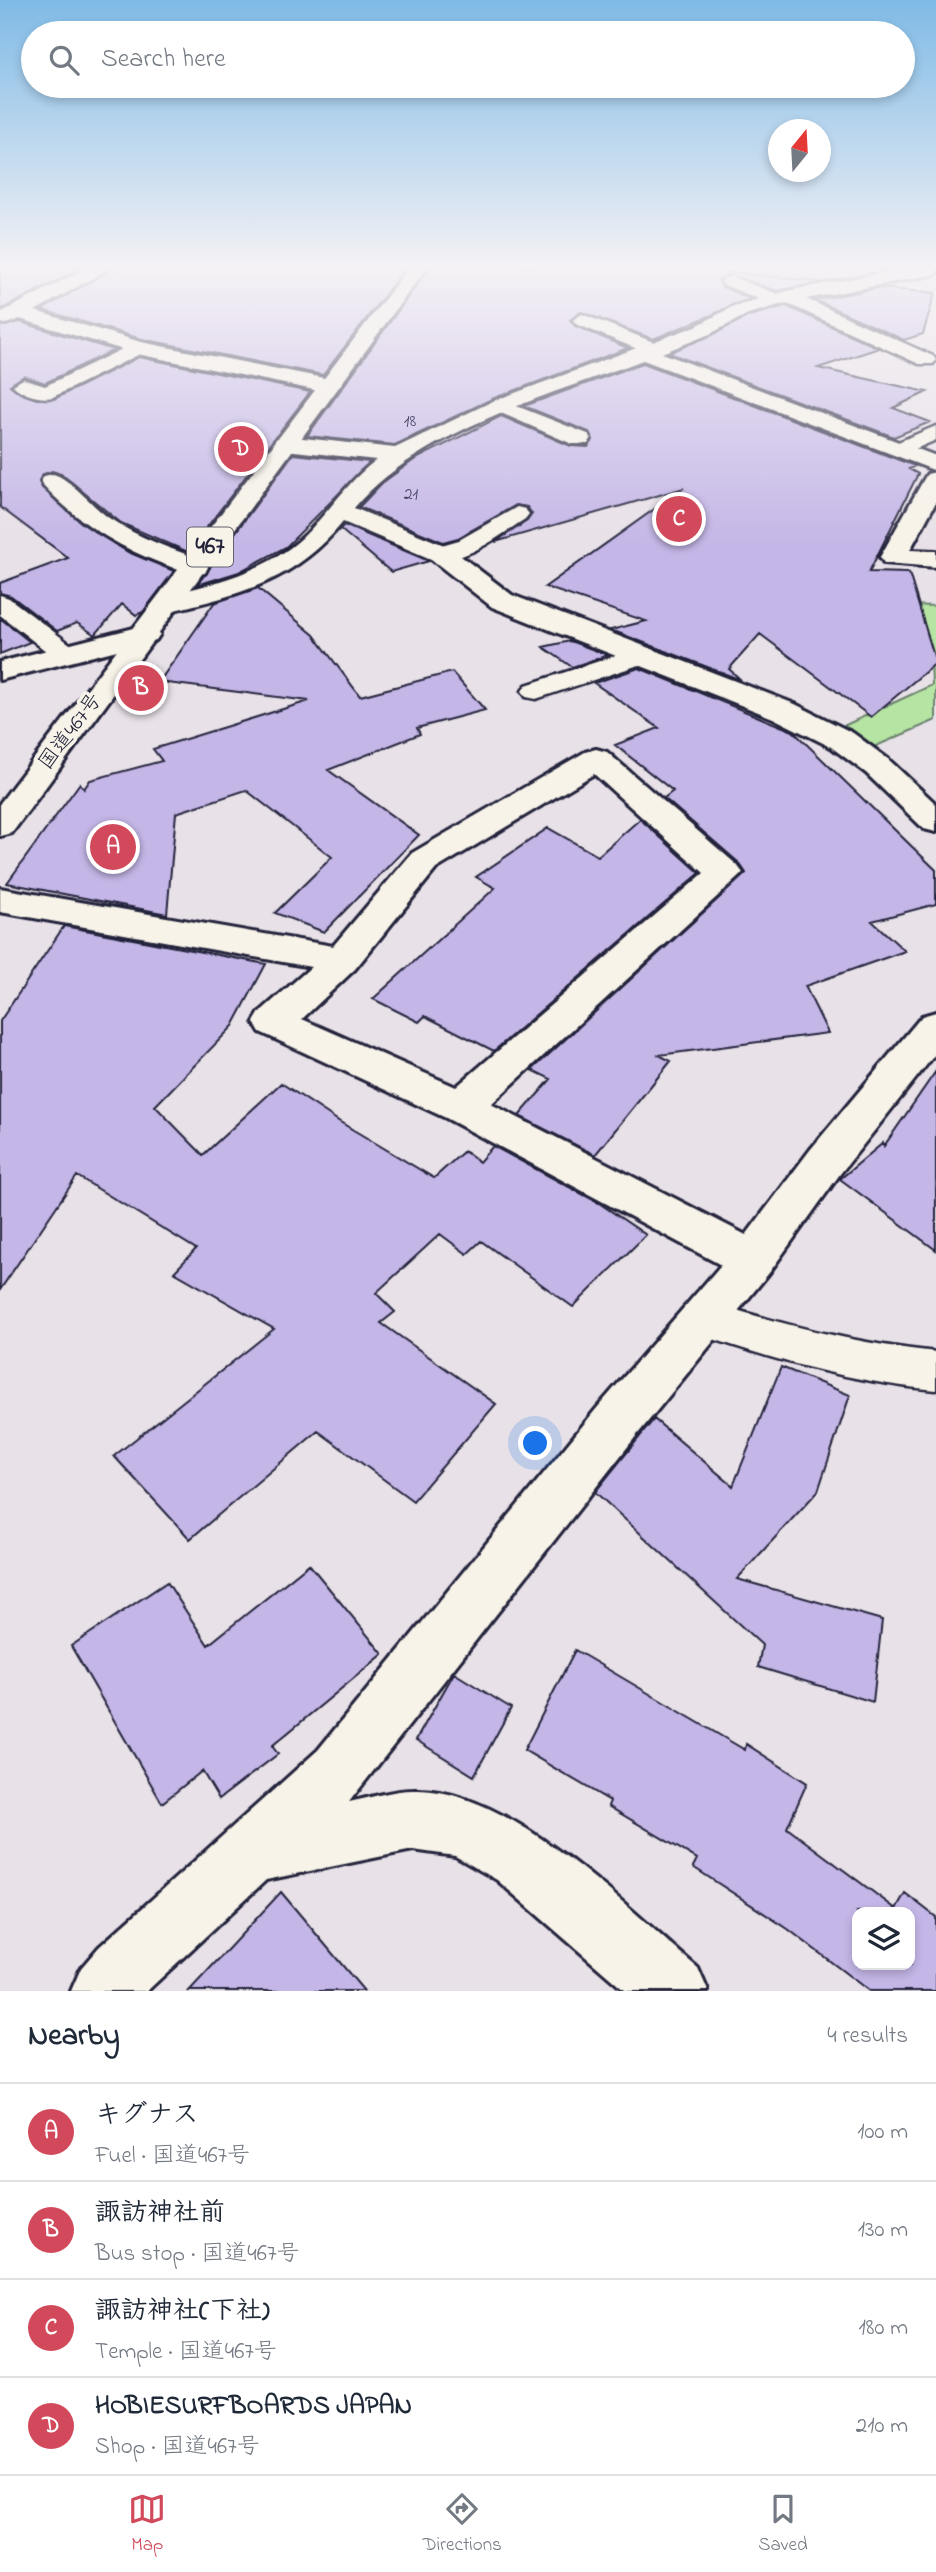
<!DOCTYPE html>
<meta charset="utf-8">
<style>
:root{--surface:#fff;--page:#f2f2f3;--text:#1f2937;--muted:#747a83;--line:#e0e1e3;--accent:#d1495b}
body{margin:0;font-family:"Indie Flower","Klee One",sans-serif;background:var(--page);color:var(--text)}
.controls{position:absolute;right:21px;bottom:21px;display:grid;overflow:hidden;border-radius:14px;box-shadow:0 4px 10px #0003}
.controls button{width:63px;height:63px;display:grid;place-items:center;padding:0;border:0;border-bottom:2px solid var(--line);background:var(--surface);color:var(--text);font:35px sans-serif}
.compass{position:absolute;left:768px;top:119px;width:63px;height:63px;border-radius:50%;background:var(--surface);box-shadow:0 4px 10px #0003;rotate:18deg}
.you{position:absolute;left:536px;top:1444px;width:24px;height:24px;margin:-18px;border:5px solid #fff;border-radius:50%;background:#1a73e8;box-shadow:0 0 0 10px #1a73e833}
.badge{display:grid;place-items:center;width:46px;height:46px;border-radius:50%;background:var(--accent);color:#fff;font-size:23px;font-weight:700}
.pin{position:absolute;translate:-50% -50%;border:4px solid #fff;box-shadow:0 2px 7px #0006}
.list{margin:0;padding:0;list-style:none}
h2{display:flex;justify-content:space-between;align-items:center;height:91px;margin:0;padding:0 28px;font-size:30px}
h2 small{font-size:23px;font-weight:400;color:var(--muted)}
.list li{display:grid;grid-template-columns:46px 1fr auto;gap:21px;align-items:center;box-sizing:border-box;height:98px;padding:0 28px;border-top:2px solid var(--line)}
.list b{display:block;font-size:26px;white-space:nowrap}
.list p{margin:0;font-size:23px;white-space:nowrap;color:var(--muted)}
.list em{font-size:23px;font-style:normal;color:var(--muted)}
.icon{flex:none;width:38px;height:38px;fill:none;stroke:currentColor;stroke-width:2;stroke-linecap:round;stroke-linejoin:round}
.map{position:relative;flex:none;width:936px;height:1991px;overflow:hidden}
.search{position:absolute;background:var(--surface);box-shadow:0 4px 10px #0003;left:21px;right:21px;top:21px;height:77px;display:flex;align-items:center;gap:18px;box-sizing:border-box;padding:0 24px;border-radius:38px;color:var(--muted);font-size:26px}
.sheet{height:483px;background:var(--surface)}
nav{display:flex;justify-content:space-around;align-items:center;box-sizing:border-box;height:98px;border-top:2px solid var(--line);background:var(--surface);font-size:19px;color:var(--muted)}
nav a{display:grid;justify-items:center;gap:4px}
nav .on{color:var(--accent)}
.map>svg:first-child{display:block}
.green{fill:#b6e4a3;stroke:#6c836f;stroke-width:2}
.building{fill:#c4b6e7;stroke:#22223b;stroke-width:2;fill-rule:evenodd}
.lines{fill:none;stroke-linecap:round;stroke-linejoin:round}
.lane-casing{stroke:#22223b;stroke-width:5}
.street-casing{stroke:#22223b;stroke-width:6}
.highway-casing{stroke:#22223b;stroke-width:6}
.lane{fill:#f7f3e8;fill-rule:evenodd}
.street{fill:#f7f3e8;fill-rule:evenodd}
.highway{fill:#f7f3e8;fill-rule:evenodd}
.labels{text-anchor:middle;dominant-baseline:central;stroke-width:7;stroke-linejoin:round;paint-order:stroke}
.far-number-label{font-size:18px;fill:#4a4766}
.far-street-label{font-size:21px;fill:#22223b;stroke:#f7f3e8}
.shield{fill:#f7f3e8;stroke:#62616f;stroke-width:2}
.shield-label{font-size:23px;font-weight:bold;fill:#22223b}
</style>
<div class="map">
<svg width="936" height="1991" viewBox="0 0 936 1991">
<rect width="100%" height="100%" fill="#e8e1e8"/>
<filter id="ink" filterUnits="userSpaceOnUse"><feTurbulence type="fractalNoise" baseFrequency=".0143" numOctaves="2"/><feDisplacementMap in="SourceGraphic" scale="14" xChannelSelector="R" yChannelSelector="G"/><feConvolveMatrix kernelMatrix="1 2 1 2 8 2 1 2 1" color-interpolation-filters="sRGB"/></filter>
<g filter="url(#ink)">
<path class="green" d="M814 602 936 606V720L869 749 837 729 932 685 931 657Z"/>
<path class="building" d="M0 267H84L0 310Z
M114 267H406L323 375 142 339 42 310Z
M430 267H684L823 282 777 291 729 274 718 280 722 287 751 299 653 339 581 312 570 320 575 326 628 348 492 399 395 445 307 436Z
M879 288 935 293 923 334 904 340 815 300Z
M786 306 879 348 818 368 927 392 893 408 930 422 894 437 669 353 749 316Z
M20 322 114 350 45 383 24 376 10 385 20 393 37 399H54L139 357 310 392 188 552 121 523 61 474 52 471 42 475 39 482 42 488 83 524 128 552 174 571 143 612 136 615 122 604 95 635 77 623 57 631 11 596 0 593V583L68 558 0 507V326Z
M643 363 915 466 909 469 918 474 869 572 909 573 936 663 871 717 760 634 729 669 741 680 611 630 646 621 545 587 684 488 495 542 527 521 532 514 527 507 516 505 458 538 443 542 359 507 382 483 414 460 501 416 571 446 588 447 593 440 589 432 524 406Z
M293 454 370 462 286 547 239 572 197 585Z
M344 525 429 561 391 572 340 529Z
M258 588 314 635 360 696 452 672 485 710 417 728 420 734 328 770 419 835 324 932 275 913 332 857 246 790 176 813 167 914 7 883 80 783 84 789 90 780 162 761 153 749 309 701 159 682 214 603Z
M0 618 30 642 0 654Z
M570 641 608 655 572 667 543 647Z
M639 668 793 731 936 870V904L872 921 905 951 805 986 828 1033 659 1055 671 1061 595 1155 519 1116 551 1079 532 1070 746 873 739 863 664 798 673 791 615 745 659 728 594 683Z
M640 819 700 873 494 1051 425 1016 419 1022 373 999 495 888 476 877 548 828 598 856Z
M64 926 266 964 233 1026 155 1106 203 1155 281 1083 340 1122 434 1178 464 1151 479 1162 493 1146 599 1203 646 1235 573 1307 481 1241 467 1254 440 1234 376 1293 395 1312 381 1323 496 1404 413 1501 318 1431 190 1539 114 1456 274 1329 174 1272 196 1249 77 1176 0 1290V1021Z
M936 1071V1250L840 1179 883 1143 884 1146Z
M781 1367 850 1395 818 1491 737 1579 882 1620 873 1702 758 1667 762 1645 595 1492 654 1419 733 1486Z
M309 1564 383 1654 272 1746 278 1754 219 1799 202 1771 162 1803 71 1646 167 1582 208 1645Z
M575 1650 745 1750 746 1744 807 1783 787 1828 896 1909 905 1893 936 1917V1991H869L788 1929 693 1867 697 1859 608 1806 610 1801 524 1750ZM857 1912H910V1965H857Z
M454 1673 511 1708 474 1776 416 1740Z
M281 1892 364 1991H189Z"/>
<g class="lines">
<g class="lane-casing">
<path id="lane" d="M730 276 780 295 793 293 933 356 936 360 933 364H919L784 302 771 304 724 285 721 281Z
M582 314 661 345 664 349 654 355 647 353 576 324 573 320Z
M137 342 147 348 144 352 53 397C41 400 21 394 13 385L23 379 45 386Z
M501 400 588 434 591 439 588 444H572L494 410 491 406 494 402Z
M936 426V440L899 456 888 450 891 445Z
M517 507 525 509 529 514 525 519C500 535 463 566 431 558L428 553 431 548 459 540Z
M0 595 9 598 74 647 78 653 74 659H56L0 615Z
M642 647 651 649 655 655 651 661 536 699 526 697 522 691 526 685Z
M704 1300C780 1324 856 1344 936 1352V1390C851 1382 770 1359 689 1331L683 1318 689 1305Z"/>
</g>
<g class="street-casing">
<path id="street" d="M89 267H112L35 311 141 342 329 379 340 386 329 393 137 354 20 319 6 324 0 323V313Z
M913 267H936V274L790 302 748 314 710 334 662 353 936 456V471L643 360C552 394 417 432 354 508L449 547 512 595 795 704 853 733 888 759 936 804V832L924 829 866 773 831 747 773 718 492 607 431 559 343 522C295 581 241 594 170 611L160 609 156 603 160 597C208 585 265 573 303 537 329 512 347 482 376 460L285 450 277 448 273 443 277 438 285 436 395 448 493 401 696 326 734 306 787 291Z
M936 472V502L910 550 936 551V567L884 563 880 557 924 479 927 474Z
M53 474C70 478 92 506 109 518 138 538 172 549 205 561L208 567 205 573C190 576 177 569 163 564 116 546 79 523 44 486L41 481 44 476Z
M146 625 156 628 160 634 156 640 0 680V662Z
M596 749 607 752 737 865 743 873 491 1104 746 1235 810 1150 922 1016 936 1012V1053L840 1174 769 1273 633 1440 349 1802C370 1798 392 1790 413 1790 508 1786 628 1909 698 1968L708 1991H625L497 1880 455 1856 413 1850 266 1880 147 1991H71L81 1968 99 1947 318 1750 597 1408 721 1265 446 1118 260 1032 254 1022 260 1012 311 967 0 912V888L333 946 412 853 585 752ZM594 774 704 873 456 1087 302 1019 355 969 436 869Z"/>
</g>
<g class="highway-casing">
<path id="highway" d="M409 267H427L12 833 0 836V803Z"/>
</g>
<use href="#lane" class="lane"/>
<use href="#street" class="street"/>
<use href="#highway" class="highway"/>
</g>
</g>
<linearGradient id="sky" x2="0" y2="1"><stop stop-color="#7fbae6"/><stop offset="0.49" stop-color="#f5f2f5"/><stop offset="1" stop-color="#f5f2f5" stop-opacity="0"/></linearGradient>
<rect width="936" height="546" fill="url(#sky)"/>
<g class="labels">
<g class="far-number-label">
<text x="410" y="422">18</text>
<text x="411" y="495">21</text>
</g>
<g class="far-street-label">
<text transform="translate(71 732) rotate(-53)">国道467号</text>
</g>
<rect class="shield" x="187" y="527.5" width="46" height="39" rx="5"/>
<g class="shield-label">
<text x="210" y="547">467</text>
</g>
</g>
</svg>
<div class="controls">
<button><svg class="icon" aria-label="layers" viewBox="0 0 24 24"><path d="M12 4l9 5-9 5-9-5zM3 14l9 5 9-5"/></svg></button>
</div>
<svg class="compass" viewBox="-18 -18 36 36"><path d="M0-13l5 13h-10z" fill="#e53935"/><path d="M0 13l5-13h-10z" fill="#747a83"/></svg>
<div class="you"></div>
<div class="pin badge" style="left:113px;top:847px">A</div>
<div class="pin badge" style="left:141px;top:688px">B</div>
<div class="pin badge" style="left:679px;top:519px">C</div>
<div class="pin badge" style="left:241px;top:449px">D</div>
<div class="search"><svg class="icon" aria-label="search" viewBox="0 0 24 24"><circle cx="10" cy="10" r="6"/><path d="M15 15l6 6"/></svg>Search here</div>
</div>
<section class="sheet">
<h2>Nearby<small>4 results</small></h2>
<ul class="list">
<li><span class="badge">A</span><div><b>キグナス</b><p>Fuel · 国道467号</p></div><em>100 m</em></li>
<li><span class="badge">B</span><div><b>諏訪神社前</b><p>Bus stop · 国道467号</p></div><em>130 m</em></li>
<li><span class="badge">C</span><div><b>諏訪神社(下社)</b><p>Temple · 国道467号</p></div><em>180 m</em></li>
<li><span class="badge">D</span><div><b>HOBIESURFBOARDS JAPAN</b><p>Shop · 国道467号</p></div><em>210 m</em></li>
</ul>
</section>
<nav>
<a class="on"><svg class="icon" aria-label="map" viewBox="0 0 24 24"><path d="M3 6l6-2 6 2 6-2v14l-6 2-6-2-6 2zM9 4v14M15 6v14"/></svg>Map</a>
<a><svg class="icon" aria-label="directions" viewBox="0 0 24 24"><path d="M12 3l9 9-9 9-9-9zM9 14v-3h6M13 9l2 2-2 2"/></svg>Directions</a>
<a><svg class="icon" aria-label="saved" viewBox="0 0 24 24"><path d="M7 4h10v16l-5-4-5 4z"/></svg>Saved</a>
</nav>
